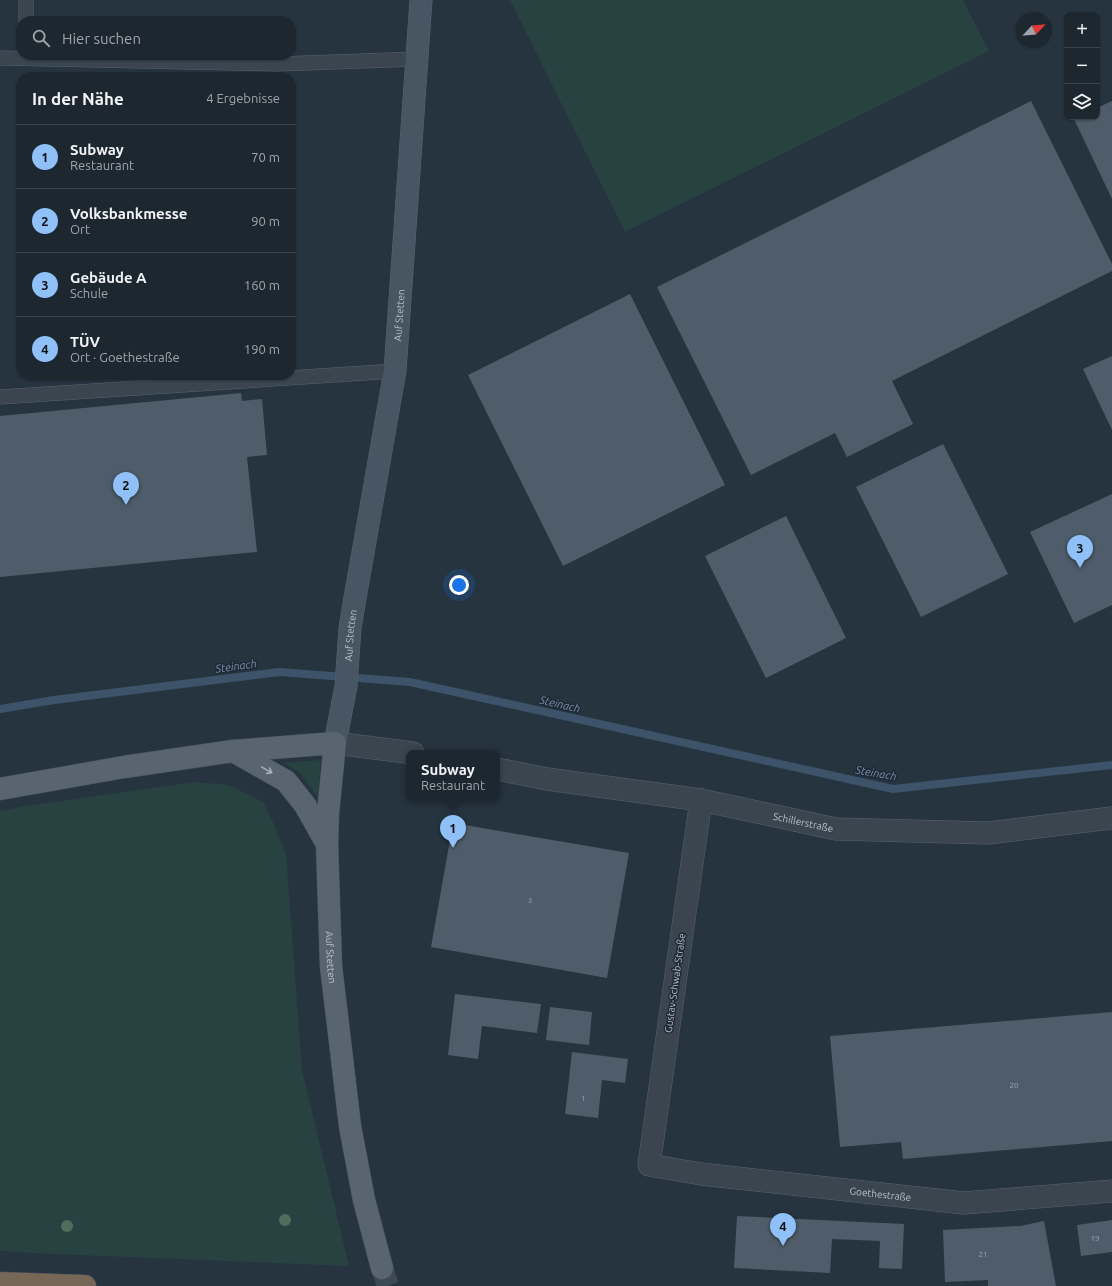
<!DOCTYPE html>
<html lang="de">
<meta charset="utf-8">
<style>
:root{--surface:#1c2730;--page:#29333c;--text:#f1f3f6;--muted:#a0a5ab;--line:#3a444c;--accent:#8fc0f7}
body{margin:0;font-family:Ubuntu,sans-serif;background:var(--page);color:var(--text)}
.controls{position:absolute;right:12px;top:12px;display:grid;overflow:hidden;border-radius:8px;box-shadow:0 1px 3px #0004}
.controls button{width:36px;height:36px;display:grid;place-items:center;padding:0;border:0;border-bottom:1px solid var(--line);background:var(--surface);color:var(--text);font:20px sans-serif}
.compass{position:absolute;left:1016px;top:12px;width:36px;height:36px;border-radius:50%;background:var(--surface);box-shadow:0 1px 3px #0004;rotate:64deg}
.you{position:absolute;left:459px;top:585px;width:14px;height:14px;margin:-10px;border:3px solid #fff;border-radius:50%;background:#1a73e8;box-shadow:0 0 0 6px #1a73e833}
.badge{display:grid;place-items:center;width:26px;height:26px;border-radius:50%;background:var(--accent);color:#111;font-size:13px;font-weight:700}
.pin{position:absolute;translate:-50% -33px;filter:drop-shadow(0 1px 2px #0008)}
.pin::after{content:'';position:absolute;top:21px;width:14px;height:12px;background:inherit;clip-path:polygon(0 0,100% 0,50% 100%)}
.popup{position:absolute;left:406px;top:750px;width:94px;height:52px;box-sizing:border-box;display:grid;place-content:center;border-radius:8px;background:var(--surface);filter:drop-shadow(0 1px 3px #0005);font-size:13px;white-space:nowrap;color:var(--muted)}
.popup b{font-size:15px;color:var(--text)}
.popup::after{content:'';position:absolute;left:50%;top:100%;margin-left:-8px;border:8px solid transparent;border-top-color:var(--surface)}
.list{margin:0;padding:0;list-style:none}
h2{display:flex;justify-content:space-between;align-items:center;height:52px;margin:0;padding:0 16px;font-size:17px}
h2 small{font-size:13px;font-weight:400;color:var(--muted)}
.list li{display:grid;grid-template-columns:26px 1fr auto;gap:12px;align-items:center;box-sizing:border-box;height:64px;padding:0 16px;border-top:1px solid var(--line)}
.list b{display:block;font-size:15px;white-space:nowrap}
.list p{margin:0;font-size:13px;white-space:nowrap;color:var(--muted)}
.list em{font-size:13px;font-style:normal;color:var(--muted)}
.icon{flex:none;width:22px;height:22px;fill:none;stroke:currentColor;stroke-width:2;stroke-linecap:round;stroke-linejoin:round}
.map{position:relative;flex:none;width:1112px;height:1286px;overflow:hidden}
.search{position:absolute;background:var(--surface);box-shadow:0 1px 3px #0004;left:16px;top:16px;width:280px;height:44px;display:flex;align-items:center;gap:10px;box-sizing:border-box;padding:0 14px;border-radius:16px;color:var(--muted);font-size:15px}
.panel{position:absolute;background:var(--surface);box-shadow:0 1px 3px #0004;left:16px;top:72px;width:280px;height:308px;border-radius:16px}
.map>svg:first-child{display:block}
.green{fill:#284141}
.lines{fill:none;stroke-linecap:round;stroke-linejoin:round}
.stream{stroke:#3c5369;stroke-width:8}
.building{fill:#4f5d6b}
.primary-tunnel{stroke:#3c4955;stroke-width:22;stroke-dasharray:22 11;stroke-linecap:butt}
.lane-casing{stroke:#58636e;stroke-width:15}
.street-casing{stroke:#58636e;stroke-width:23}
.secondary-casing{stroke:#58636e;stroke-width:23}
.primary-casing{stroke:#47515c;stroke-width:23}
.highway-casing{stroke:#45505b;stroke-width:23}
.lane{stroke:#3a4550;stroke-width:14}
.street{stroke:#3a4550;stroke-width:22}
.secondary{stroke:#485563;stroke-width:22}
.primary{stroke:#586470;stroke-width:22}
.highway{stroke:#766757;stroke-width:22}
.tree{fill:#4e6d5d}
.oneway{stroke:#a4aeb9}
.labels{text-anchor:middle;dominant-baseline:central;stroke-width:3;stroke-linejoin:round;paint-order:stroke}
.number-label{font-size:8px;fill:#9da7b3}
.street-label{font-size:10px;fill:#b7c0cb;stroke:#1f2a36}
.water-label{font-size:11px;font-style:italic;fill:#7793ad;stroke:#1f2a36}
</style>
<div class="map">
<svg width="1112" height="1286" viewBox="0 0 1112 1286">
<rect width="100%" height="100%" fill="#263440"/>
<path class="green" d="M510 0H963L989 51 625 232Z
M321 760 318 798 300 773 284 763Z
M194 782 229 785 263 802 272 820 286 853 302 1070 349 1266 53 1254 0 1251V811L26 806Z"/>
<g class="lines">
<path class="stream" d="M0 709 54 700 279 672 410 682 893 789 1112 765"/>
</g>
<path class="building" d="M1031 101 1112 264V271L892 381 913 424 847 457 835 433 751 475 657 287Z
M1112 101V199L1074 119 1079 117H1097V108Z
M630 294 725 485 563 566 468 375Z
M1112 356V430L1083 369Z
M241 393 242 401 262 399 267 455 247 457 257 552 0 577V416Z
M943 444 1008 574 921 617 856 487Z
M1112 494V605L1074 623 1030 532Z
M786 516 846 638 766 678 705 556Z
M453 823 629 853 607 978 431 947Z
M455 994 541 1004 537 1033 482 1026 478 1059 448 1055Z
M550 1007 592 1012 589 1045 546 1040Z
M1112 1012V1141L903 1159 901 1142 840 1147 830 1036Z
M572 1052 628 1059 625 1083 602 1080 598 1118 565 1114Z
M737 1216 904 1224 902 1269 879 1268 880 1241 832 1239 830 1273 734 1268Z
M1112 1220V1252L1081 1256 1077 1225Z
M1044 1221 1056 1286H988V1280L945 1282 943 1230 1020 1226Z"/>
<g class="lines">
<path class="primary-tunnel" d="M382 1268 388 1286"/>
<g class="lane-casing">
<path id="lane" d="M26 0V21
M0 58 278 64 417 59
M0 397 395 371"/>
</g>
<g class="street-casing">
<g id="street">
<path d="M335 743 413 753"/>
<path id="s1" d="M497 769 547 779 701 800 836 829 988 833 1112 818"/>
<path id="s2" d="M701 800 649 1165 701 1174 964 1203 1112 1191"/>
</g>
</g>
<g class="secondary-casing">
<g id="secondary">
<path id="s3" d="M335 743 346 686 350 628 355 598 395 371 421 0"/>
</g>
</g>
<g class="primary-casing">
<g id="primary">
<path d="M233 751 286 781 305 805 327 844"/>
<path id="s4" d="M0 789 124 767 233 751 335 743 328 813 327 844 331 966 350 1126 364 1200 382 1268"/>
</g>
</g>
<g class="highway-casing">
<path id="highway" d="M0 1283 85 1286"/>
</g>
<use href="#lane" class="lane"/>
<use href="#street" class="street"/>
<use href="#secondary" class="secondary"/>
<use href="#primary" class="primary"/>
<use href="#highway" class="highway"/>
</g>
<g class="tree">
<circle cx="285" cy="1220" r="6"/>
<circle cx="67" cy="1226" r="6"/>
</g>
<defs><path id="oneway-shaft" d="M-6 0H5M1.5-3L5.5 0L1.5 3" fill="none" stroke-width="1.6" stroke-linecap="round" stroke-linejoin="round"/></defs>
<use class="oneway" href="#oneway-shaft" transform="translate(267 770) rotate(29)"/>
<g class="labels">
<g class="number-label">
<text x="530" y="900">3</text>
<text x="1014" y="1085">20</text>
<text x="583" y="1098">1</text>
<text x="1095" y="1238">19</text>
<text x="983" y="1254">21</text>
</g>
<g class="street-label">
<text stroke="none"><textPath href="#s3" startOffset="433">Auf Stetten</textPath></text>
<text stroke="none"><textPath href="#s3" startOffset="109">Auf Stetten</textPath></text>
<text stroke="none"><textPath href="#s1" startOffset="311">Schillerstraße</textPath></text>
<text stroke="none"><textPath href="#s4" startOffset="553">Auf Stetten</textPath></text>
<text transform="translate(675 983) rotate(-82)">Gustav-Schwab-Straße</text>
<text stroke="none"><textPath href="#s2" startOffset="602">Goethestraße</textPath></text>
</g>
<g class="water-label">
<text transform="translate(236 666) rotate(-8)">Steinach</text>
<text transform="translate(560 704) rotate(13)">Steinach</text>
<text transform="translate(876 773) rotate(10)">Steinach</text>
</g>
</g>
</svg>
<div class="controls">
<button>+</button>
<button>−</button>
<button><svg class="icon" aria-label="layers" viewBox="0 0 24 24"><path d="M12 4l9 5-9 5-9-5zM3 14l9 5 9-5"/></svg></button>
</div>
<svg class="compass" viewBox="-18 -18 36 36"><path d="M0-13l5 13h-10z" fill="#e53935"/><path d="M0 13l5-13h-10z" fill="#a0a5ab"/></svg>
<div class="you"></div>
<div class="pin badge" style="left:453px;top:848px">1</div>
<div class="popup"><b>Subway</b>Restaurant</div>
<div class="pin badge" style="left:126px;top:505px">2</div>
<div class="pin badge" style="left:1080px;top:568px">3</div>
<div class="pin badge" style="left:783px;top:1246px">4</div>
<div class="search"><svg class="icon" aria-label="search" viewBox="0 0 24 24"><circle cx="10" cy="10" r="6"/><path d="M15 15l6 6"/></svg>Hier suchen</div>
<section class="panel">
<h2>In der Nähe<small>4 Ergebnisse</small></h2>
<ul class="list">
<li><span class="badge">1</span><div><b>Subway</b><p>Restaurant</p></div><em>70 m</em></li>
<li><span class="badge">2</span><div><b>Volksbankmesse</b><p>Ort</p></div><em>90 m</em></li>
<li><span class="badge">3</span><div><b>Gebäude A</b><p>Schule</p></div><em>160 m</em></li>
<li><span class="badge">4</span><div><b>TÜV</b><p>Ort · Goethestraße</p></div><em>190 m</em></li>
</ul>
</section>
</div>
